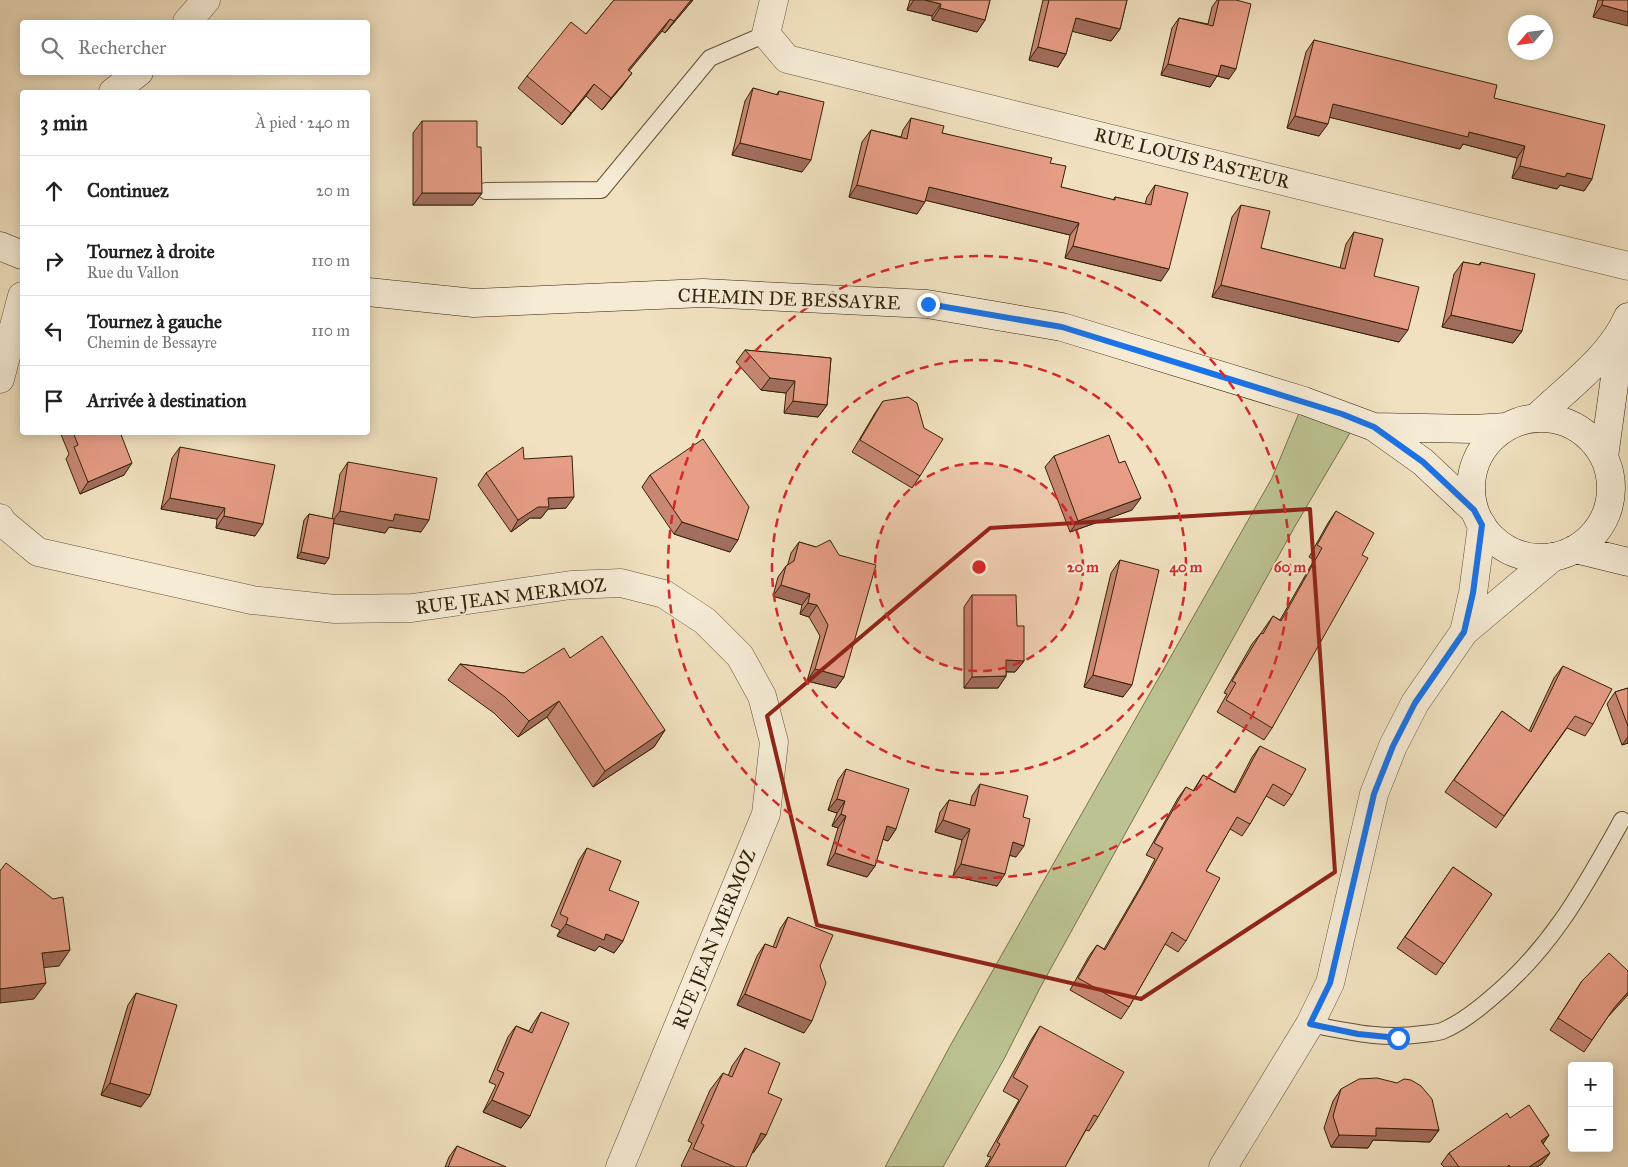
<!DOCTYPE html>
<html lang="fr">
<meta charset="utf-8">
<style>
:root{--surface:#fff;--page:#f6f6f6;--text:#222;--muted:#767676;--line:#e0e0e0}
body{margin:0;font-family:"IM FELL Great Primer",serif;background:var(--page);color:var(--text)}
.controls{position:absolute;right:15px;bottom:15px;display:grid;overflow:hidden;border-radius:5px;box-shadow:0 2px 12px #0003}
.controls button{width:45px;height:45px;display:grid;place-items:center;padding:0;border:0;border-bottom:1px solid var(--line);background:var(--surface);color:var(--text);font:25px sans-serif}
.compass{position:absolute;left:1508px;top:15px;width:45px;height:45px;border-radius:50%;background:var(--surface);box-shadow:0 2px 12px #0003;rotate:242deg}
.stop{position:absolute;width:15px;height:15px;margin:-11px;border:4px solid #1a73e8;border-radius:50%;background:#fff}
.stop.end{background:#1a73e8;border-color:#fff;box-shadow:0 1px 5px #0008}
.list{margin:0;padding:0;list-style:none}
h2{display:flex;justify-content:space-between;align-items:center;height:65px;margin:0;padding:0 20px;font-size:21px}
h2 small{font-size:16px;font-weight:400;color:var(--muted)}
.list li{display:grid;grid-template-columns:32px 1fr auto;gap:15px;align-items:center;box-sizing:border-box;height:70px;padding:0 20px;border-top:1px solid var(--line)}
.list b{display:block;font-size:19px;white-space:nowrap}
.list p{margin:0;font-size:16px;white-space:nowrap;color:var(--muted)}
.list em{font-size:16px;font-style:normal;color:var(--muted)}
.icon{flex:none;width:28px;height:28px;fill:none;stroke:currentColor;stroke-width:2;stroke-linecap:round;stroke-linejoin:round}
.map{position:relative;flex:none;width:1628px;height:1167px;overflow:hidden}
.search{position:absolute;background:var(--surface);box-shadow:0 2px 12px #0003;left:20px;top:20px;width:350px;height:55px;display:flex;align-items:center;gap:12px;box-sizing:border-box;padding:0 18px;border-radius:5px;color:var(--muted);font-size:19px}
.panel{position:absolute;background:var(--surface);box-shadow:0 2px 12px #0003;left:20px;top:90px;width:350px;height:345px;border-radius:5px}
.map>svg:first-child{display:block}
.green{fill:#bcc291;stroke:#78724c}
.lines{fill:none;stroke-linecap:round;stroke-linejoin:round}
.lane-casing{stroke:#645235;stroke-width:18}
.street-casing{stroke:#645235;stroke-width:29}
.secondary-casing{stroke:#352207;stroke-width:29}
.lane{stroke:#f6ecd6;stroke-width:16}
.street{stroke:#f6ecd6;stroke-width:28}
.secondary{stroke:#f6ecd6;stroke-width:28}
.wall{fill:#c78773;stroke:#352207}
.shaded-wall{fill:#a26e5e;stroke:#352207}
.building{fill:#e79d86;stroke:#352207}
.route{stroke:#1a73e8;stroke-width:6}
.marked{fill:none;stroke:#8f2418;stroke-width:4;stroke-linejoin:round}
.ring{fill:none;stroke:#d62828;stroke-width:2.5;stroke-dasharray:9 6}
.labels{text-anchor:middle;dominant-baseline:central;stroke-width:4;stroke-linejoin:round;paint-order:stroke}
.street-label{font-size:19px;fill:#352207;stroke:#f6ecd6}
.centre{fill:#d62828;stroke:#f6ecd6;stroke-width:2.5}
.ring-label{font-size:15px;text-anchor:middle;font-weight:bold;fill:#d62828;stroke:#f6ecd6;stroke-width:4;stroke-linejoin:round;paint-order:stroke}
</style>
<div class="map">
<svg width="1628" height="1167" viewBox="0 0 1628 1167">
<rect width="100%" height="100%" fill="#f1e1c0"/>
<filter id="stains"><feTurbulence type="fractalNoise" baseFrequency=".004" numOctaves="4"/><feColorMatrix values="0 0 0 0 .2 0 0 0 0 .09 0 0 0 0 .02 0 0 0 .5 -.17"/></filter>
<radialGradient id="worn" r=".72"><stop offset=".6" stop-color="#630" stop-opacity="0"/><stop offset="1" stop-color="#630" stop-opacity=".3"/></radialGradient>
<path class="green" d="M1304 401 1357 421 1294 528 1040 988 1004 1059 943 1167H885L950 1046 1272 478Z"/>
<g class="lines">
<g class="lane-casing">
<path id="lane" d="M486 191 601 190 710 58 766 34
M1310 1024C1350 1032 1383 1040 1423 1034 1429 1033 1437 1033 1442 1031 1459 1024 1476 1011 1490 999 1552 948 1584 888 1622 820"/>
</g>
<g class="street-casing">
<path id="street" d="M774 0 766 34 787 59 1628 266
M187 22 206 0
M113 92 139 72
M0 379 22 296
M0 518 3 523 38 552 252 600 335 609 412 608 571 585 621 583 664 594 705 621 740 656 762 696 774 742 766 814 620 1167
M1464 632 1473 593 1482 525
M1223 1167 1310 1024 1330 983 1374 794 1393 746 1415 703 1464 632 1553 557"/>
</g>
<g class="secondary-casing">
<path id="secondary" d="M0 246 22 255
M368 292 474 303 703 293 927 304 1062 327 1304 401 1374 427 1423 462 1474 510
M1536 418C1568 387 1610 358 1628 317
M1471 488a70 70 0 1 1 140 0a70 70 0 1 1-140 0Z
M1374 427 1474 429 1506 427
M1604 457 1621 334
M1575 549 1628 562"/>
</g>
<use href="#lane" class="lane"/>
<use href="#street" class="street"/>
<use href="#secondary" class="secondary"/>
</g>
<path class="wall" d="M614 0H693L665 33 662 31 629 70 623 85 602 110 586 96 562 125 518 88 527 76 586 34Z
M910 0H990L985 20 977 32 932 20V16L907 10Z
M1043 0H1127L1120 29 1111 41 1072 31 1066 54 1058 67 1029 60Z
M1217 0H1236L1229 79 1217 76 1210 87 1161 75 1172 28 1179 18 1208 24 1212 7Z
M1598 0H1628L1593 17Z
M1314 40 1494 98 1592 179 1584 191 1560 185 1557 189 1512 178 1517 158 1463 144 1460 149 1330 117 1319 136 1287 128 1306 52Z
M753 88 776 95 779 91 802 172 732 155 745 101Z
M911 118 942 133 1050 163 1061 187 1113 200 1115 197 1145 204 1147 197 1155 185 1161 281 1065 258 1070 235 925 200 917 214 849 197 862 142 871 130 901 137 903 130Z
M422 121 482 193 473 205H413V133Z
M1241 205 1261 248 1340 268 1346 244 1354 232 1374 276 1399 342 1212 297 1232 217Z
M1463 262 1478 265 1481 262 1522 331 1513 343 1442 327 1454 274Z
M745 350 831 358 827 405 818 417 784 413 786 393 761 390 736 362Z
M883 401 920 476 912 488 852 452 875 413Z
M60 432H122L121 435 124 475 80 494 66 459 69 454Z
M180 447 255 536 216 528 217 519 161 509 172 458Z
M1054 456 1132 510 1070 532 1045 467Z
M524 459 566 508 548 509 541 518H530L511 532 478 485 486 473Z
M348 462 421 532 389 527 385 533 334 523 325 564 297 558 304 520 309 514 332 519 340 474Z
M650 475 730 552 674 534 642 487Z
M1336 511 1362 555 1272 728 1264 740 1217 712 1227 694 1224 693 1252 644 1261 633 1273 616 1280 620 1314 560 1309 557 1328 523Z
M799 542 816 547 844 677 836 688 807 681 820 636 809 617 800 614 802 605 773 596 778 577 786 566 788 564 791 553Z
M1120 560 1123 697 1084 687 1111 573Z
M972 595 1017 626 1024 661 1015 672H1006V676L998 688H964V607Z
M570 658 665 730 654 747 593 787 547 717 518 737 494 713 448 680 460 664 524 673Z
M1563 666 1593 724 1585 736 1567 728 1496 828 1445 792 1502 711 1529 731 1554 678Z
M1628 688V743L1622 745 1607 704 1615 692Z
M1260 746 1292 795 1284 806 1266 796 1250 824 1242 836 1230 829 1206 871 1186 941 1178 952 1165 944 1129 1007 1121 1019 1070 990 1089 956 1097 945 1104 949 1142 884 1155 859 1146 855 1178 798 1186 787 1193 791 1203 775 1234 792 1252 757Z
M846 769 896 829 888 841 883 839 875 866 867 877 827 865 838 828 832 826 837 813 828 810 838 780Z
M980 784 1023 817 1016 857 1010 855 997 886 953 876 962 840 935 832 940 812 949 800 970 805 972 796Z
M587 848 609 890 623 941 614 953 599 946 595 951 557 936 560 930 551 926 579 860Z
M1453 867 1492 894 1436 975 1397 948Z
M788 917 820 966 804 1033 737 1005 757 956 765 944 773 947 780 929Z
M1582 981 1607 1018 1584 1052 1550 1030Z
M136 993 141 1107 101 1095 128 1005Z
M541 1012 530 1116 521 1128 483 1112 496 1085 489 1082 508 1037 516 1026 529 1031 533 1024Z
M1040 1026 1098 1117 1089 1131 1086 1130 1065 1167H985L991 1157 987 1156 1019 1100 1003 1091 1031 1040Z
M745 1048 768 1093 766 1135 753 1153 752 1152 746 1167H683L681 1166 692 1143 688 1141 710 1090 723 1073 728 1076 732 1066Z
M1341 1089 1439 1130 1430 1142 1373 1140 1368 1148 1331 1147 1324 1128 1333 1101Z
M1510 1118 1549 1135 1543 1144 1542 1164 1537 1167H1444L1441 1164 1449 1153Z
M457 1146 506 1167H445L449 1157Z"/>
<path class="shaded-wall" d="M691 0H693L665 33 674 21Z
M914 0H925L941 4 932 16 907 10Z
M1602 5 1628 12V26L1593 17Z
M940 8 985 20 977 32 932 20Z
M1076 18 1120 29 1111 41 1067 30Z
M670 19 662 31 620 82 628 70Z
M1038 47 1066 54 1058 67 1029 60Z
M1168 64 1221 65 1236 69 1229 79 1217 76 1210 87 1161 75Z
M632 73 623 85 602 110 611 98Z
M594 84 586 96 562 125 571 113Z
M1333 104 1469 132 1525 146 1517 158 1463 144 1460 149 1324 116Z
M1295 116 1328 124 1319 136 1287 128Z
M740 143 811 160 802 172 732 155Z
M1520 166 1567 173 1592 179 1584 191 1560 185 1557 189 1512 178Z
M857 185 925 202 917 214 849 197Z
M929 187 1079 223 1070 235 920 199Z
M422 193H482L473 205H413Z
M1073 246 1169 269 1161 281 1065 258Z
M1221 285 1408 330 1399 342 1212 297Z
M1451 315 1522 331 1513 343 1442 327Z
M770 378 795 381 786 393 761 390Z
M793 401 827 405 818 417 784 413Z
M132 463 124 475 80 494 88 482Z
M574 497 566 508 548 509 541 518H530L511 532 518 520 548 498Z
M170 498 225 508 217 519 161 509Z
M1141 498 1132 510 1070 532 1078 521Z
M340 511 395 514 429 520 421 532 389 527 385 533 331 523Z
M224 516 263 524 255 536 216 528Z
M682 522 738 540 730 552 674 534Z
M301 552 329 558 325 564 297 558Z
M781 585 810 594 802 605 773 596Z
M808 603 817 605 809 617 800 614Z
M1006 660 1024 661 1015 672 998 671Z
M815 669 844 677 836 688 807 681Z
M1093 675 1132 685 1123 697 1084 687Z
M1006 676 998 688H964L972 677Z
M559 701 547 717 518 737 529 721Z
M665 730 654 747 593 787 605 771Z
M1628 737V743L1622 745Z
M837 799 845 801 837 813 828 810Z
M841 814 846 816 838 828 832 826Z
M943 820 970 829 962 840 935 832Z
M887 826 896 829 888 841 879 838Z
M1013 842 1024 846 1016 857 1004 854Z
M835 853 875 866 867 877 827 865Z
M961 864 1005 874 997 886 953 876Z
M566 924 606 934 623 941 614 953 599 946 595 951 557 936Z
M70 950 59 966 30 969 42 953Z
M46 983 34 999 0 1003V989Z
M1628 992V995L1606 1019 1614 1008Z
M745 994 812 1021 804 1033 737 1005Z
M110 1083 150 1095 141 1107 101 1095Z
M492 1100 530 1116 521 1128 483 1112Z
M1376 1128 1439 1130 1430 1142 1373 1140 1368 1148 1331 1147 1339 1135Z
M761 1133 766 1135 753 1153 748 1151Z
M1549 1135 1541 1146V1141Z
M1550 1153 1542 1164 1537 1167H1529Z"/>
<path class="building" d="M614 0H691L674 21 670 19 628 70 632 73 611 98 594 84 571 113 527 76 571 22 586 34Z
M925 0H990L985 20 940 8 941 4Z
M1049 0H1127L1120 29 1076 18 1066 54 1038 47Z
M1219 0H1236L1251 4 1236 69 1221 65 1218 76 1168 64 1179 18 1213 26Z
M1603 0H1628V12L1602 5Z
M1314 40 1497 85 1494 98 1605 125 1592 179 1567 173 1565 177 1520 166 1525 146 1469 132 1468 137 1333 104 1328 124 1295 116Z
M753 88 778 95 779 91 824 102 811 160 740 143Z
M911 118 944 126 942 133 1052 158 1050 163 1066 166 1061 187 1115 200V197L1151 205 1155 185 1188 193 1169 269 1073 246 1079 223 929 187 925 202 857 185 871 130 907 139Z
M422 121H477V147H481L482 193H422Z
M1241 205 1270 211 1261 248 1345 269 1354 232 1383 239 1374 276 1419 287 1408 330 1221 285Z
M1463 262 1480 265 1481 262 1535 274 1522 331 1451 315Z
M745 350 831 358 827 405 793 401 795 381 770 378Z
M908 397 917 403 924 428 943 439 920 476 860 440 883 401Z
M73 432H120L132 463 88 482 74 447 78 445Z
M1109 435 1119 463 1125 461 1141 498 1078 521 1054 456Z
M703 439 749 507 738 540 682 522 650 475Z
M180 447 275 465 263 524 224 516 225 508 170 498Z
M523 447 524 459 572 456 574 497 548 498 549 507H538L518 520 486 473Z
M348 462 437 478 429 520 395 514 393 521 340 511Z
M1336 511 1374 533 1362 555 1368 558 1272 728 1226 700 1236 683 1232 681 1261 633 1263 634 1273 616 1281 621 1322 548 1317 545Z
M309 514 334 519 329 558 301 552Z
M830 540 839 555 876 565 844 677 815 669 828 625 817 605 808 603 810 594 781 585 786 566 794 561 799 542 816 547Z
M1120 560 1159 570 1132 685 1093 675Z
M972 595H1016L1017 626H1024V661L1006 660V676L972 677Z
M602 636 665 730 605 771 559 701 529 721 505 697 460 664 524 673 564 648 570 658Z
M1563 666 1612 689 1593 724 1575 716 1504 816 1454 780 1502 711 1531 732Z
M1628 688V726L1615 692Z
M1260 746 1306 769 1292 795 1273 784 1250 824 1237 817 1206 871 1220 878 1186 941 1172 932 1129 1007 1078 978 1097 945 1105 950 1150 872 1163 848 1154 843 1186 787 1194 791 1203 775 1235 793Z
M846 769 909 789 896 829 887 826 875 866 835 853 846 816 841 814 845 801 837 799Z
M980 784 1028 796 1023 817 1030 819 1024 846 1013 842 1005 874 961 864 970 829 943 820 949 800 975 806Z
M587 848 621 861 609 890 639 902 623 941 606 934 604 940 566 924 568 918 560 914Z
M6 863 53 899 63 897 70 950 42 953 46 983 0 989V871Z
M1453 867 1492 894 1444 964 1405 937Z
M788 917 833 935 820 966 826 983 812 1021 745 994 765 944 776 948Z
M1609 953 1628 971V992L1614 1008 1592 1040 1558 1018 1582 981Z
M136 993 177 1005 150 1095 110 1083Z
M541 1012 569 1023 530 1116 492 1100 504 1073 497 1070 516 1026 532 1033Z
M1040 1026 1124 1072 1098 1117 1094 1115 1065 1167H987L1000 1144 997 1142 1028 1086 1013 1077Z
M745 1048 780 1063 768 1093 782 1099 766 1135 761 1133 746 1167H735L693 1149 704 1125 701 1123 723 1073 732 1077Z
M1377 1078 1397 1083 1404 1079 1411 1080 1421 1086 1432 1099 1439 1130 1376 1128V1136L1339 1135 1333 1116 1341 1089 1359 1079Z
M1529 1105 1549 1135 1541 1141 1550 1153 1529 1167H1510L1509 1165 1507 1167H1459L1449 1153 1507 1113 1510 1118Z
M457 1146 506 1167H448Z"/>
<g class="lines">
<path class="route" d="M928 304 1062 327 1342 414 1374 427 1423 462 1474 510 1482 525 1473 593 1464 632 1415 703 1393 746 1374 794 1330 983 1310 1024 1358 1034 1398 1038"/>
</g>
<path class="marked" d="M1310 509 1335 872 1141 999 817 925 767 716 990 528Z"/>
<circle cx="979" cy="567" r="104" fill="#d62828" fill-opacity=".12"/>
<g class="ring">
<circle cx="979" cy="567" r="104"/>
<circle cx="979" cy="567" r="207"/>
<circle cx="979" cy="567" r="311"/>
</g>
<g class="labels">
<g class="street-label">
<text transform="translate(1192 158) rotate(14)">RUE LOUIS PASTEUR</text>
<text transform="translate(789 299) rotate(2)">CHEMIN DE BESSAYRE</text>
<text transform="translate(511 596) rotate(-7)">RUE JEAN MERMOZ</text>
<text transform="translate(714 939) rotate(-68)">RUE JEAN MERMOZ</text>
</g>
</g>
<circle cx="979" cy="567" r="8" class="centre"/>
<g class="ring-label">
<text x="1083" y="572">20 m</text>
<text x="1186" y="572">40 m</text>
<text x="1290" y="572">60 m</text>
</g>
<rect width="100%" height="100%" filter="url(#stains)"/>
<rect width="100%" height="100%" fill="url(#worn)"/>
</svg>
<div class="controls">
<button>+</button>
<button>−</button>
</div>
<svg class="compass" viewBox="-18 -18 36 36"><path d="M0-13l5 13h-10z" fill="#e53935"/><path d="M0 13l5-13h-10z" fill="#767676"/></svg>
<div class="stop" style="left:1398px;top:1038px"></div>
<div class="stop end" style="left:928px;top:304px"></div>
<div class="search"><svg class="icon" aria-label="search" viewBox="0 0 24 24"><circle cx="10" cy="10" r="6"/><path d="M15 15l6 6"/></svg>Rechercher</div>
<section class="panel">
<h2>3 min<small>À pied · 240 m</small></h2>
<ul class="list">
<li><svg class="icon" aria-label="ahead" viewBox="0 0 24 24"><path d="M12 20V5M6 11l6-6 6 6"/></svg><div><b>Continuez</b></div><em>20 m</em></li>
<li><svg class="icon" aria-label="right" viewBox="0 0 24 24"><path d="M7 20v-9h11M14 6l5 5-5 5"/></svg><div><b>Tournez à droite</b><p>Rue du Vallon</p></div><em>110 m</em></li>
<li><svg class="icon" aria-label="left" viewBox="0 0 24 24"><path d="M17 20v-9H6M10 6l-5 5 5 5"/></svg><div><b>Tournez à gauche</b><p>Chemin de Bessayre</p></div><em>110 m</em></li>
<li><svg class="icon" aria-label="arrive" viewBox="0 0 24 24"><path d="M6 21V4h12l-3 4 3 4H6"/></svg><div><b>Arrivée à destination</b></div></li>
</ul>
</section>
</div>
